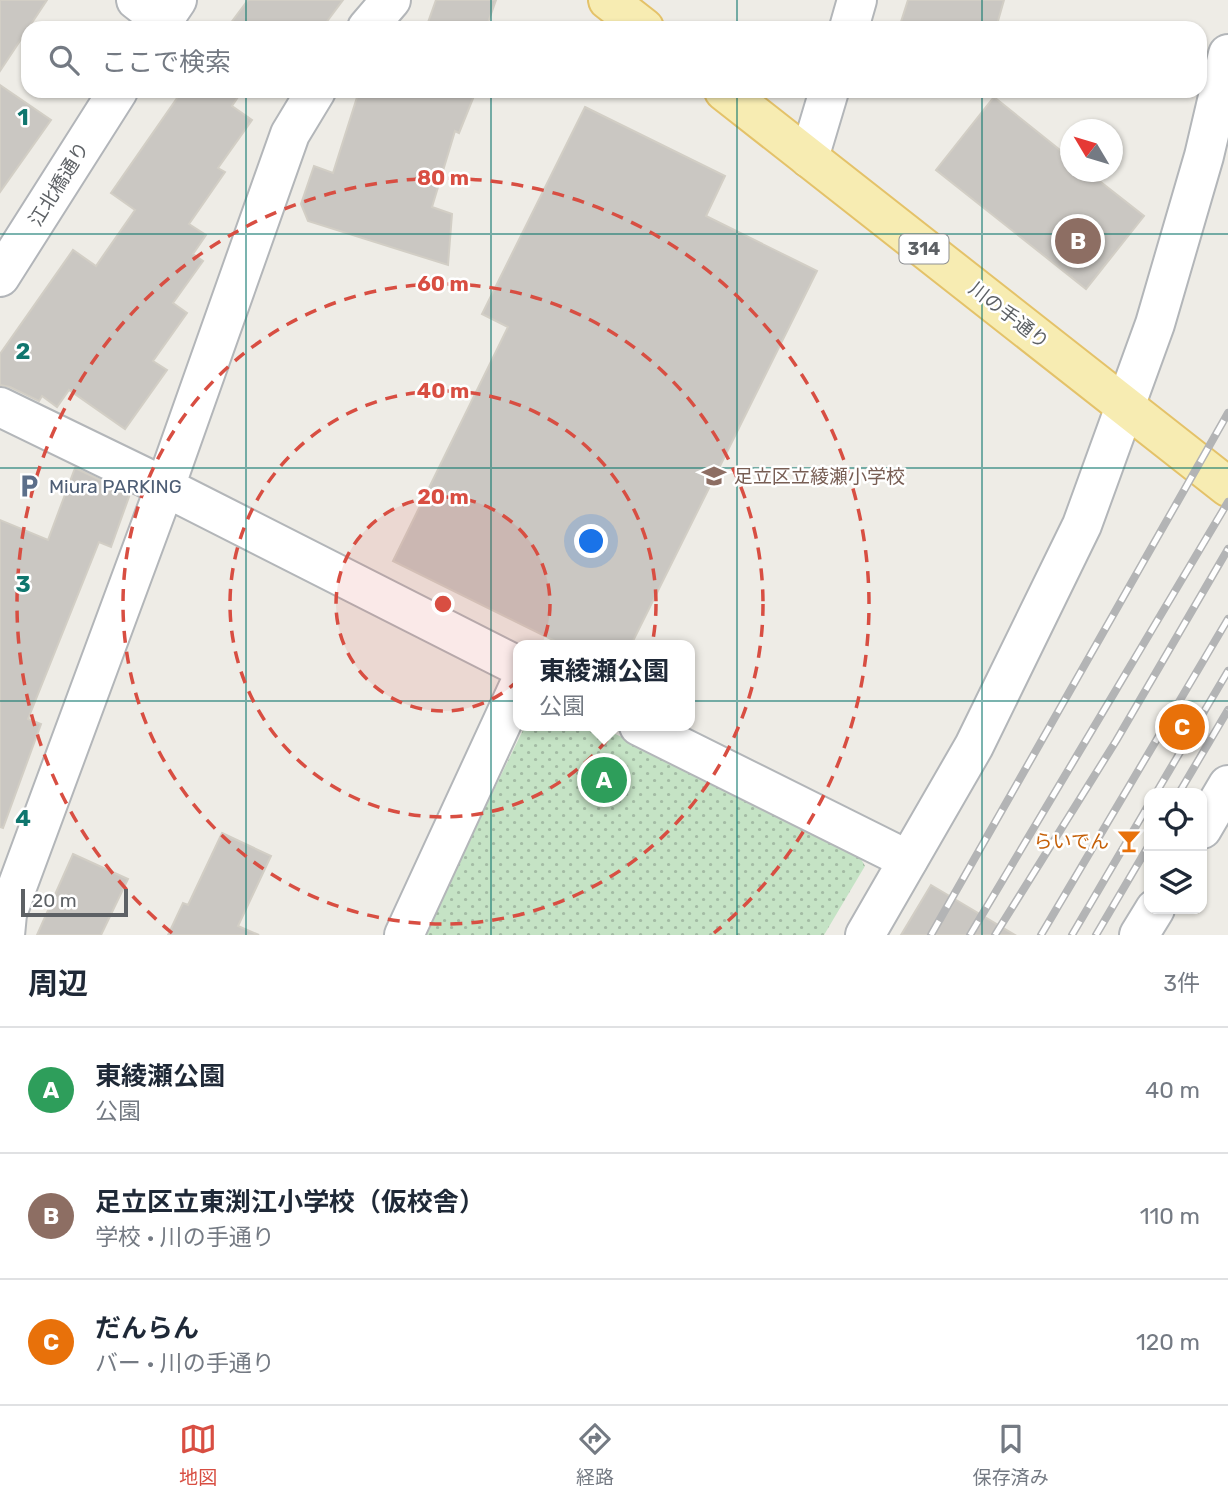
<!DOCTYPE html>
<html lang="ja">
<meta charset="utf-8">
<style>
:root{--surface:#fff;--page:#f2f2f3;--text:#1f2937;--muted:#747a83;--line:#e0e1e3;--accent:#d84e42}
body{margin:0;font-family:Rubik,"Noto Sans JP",sans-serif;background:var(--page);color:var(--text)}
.controls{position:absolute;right:21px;bottom:21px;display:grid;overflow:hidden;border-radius:14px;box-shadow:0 2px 5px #0004}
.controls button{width:63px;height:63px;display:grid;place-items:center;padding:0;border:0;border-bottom:2px solid var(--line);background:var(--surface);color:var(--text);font:35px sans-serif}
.compass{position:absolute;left:1060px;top:119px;width:63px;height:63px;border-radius:50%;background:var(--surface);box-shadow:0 2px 5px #0004;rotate:308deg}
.scale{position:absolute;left:21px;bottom:18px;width:107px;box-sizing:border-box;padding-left:7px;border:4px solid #5d6165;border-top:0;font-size:19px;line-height:24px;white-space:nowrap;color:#5d6165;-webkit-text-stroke:5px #fff;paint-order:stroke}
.you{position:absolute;left:592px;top:542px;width:24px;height:24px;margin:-18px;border:5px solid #fff;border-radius:50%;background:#1a73e8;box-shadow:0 0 0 10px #1a73e833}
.badge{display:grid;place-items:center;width:46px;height:46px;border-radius:50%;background:var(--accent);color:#fff;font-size:23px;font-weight:700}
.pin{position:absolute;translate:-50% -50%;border:4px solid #fff;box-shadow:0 2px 7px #0006}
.popup{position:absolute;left:513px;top:640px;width:182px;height:91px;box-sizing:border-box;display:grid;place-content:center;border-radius:14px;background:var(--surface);filter:drop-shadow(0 2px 5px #0005);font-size:23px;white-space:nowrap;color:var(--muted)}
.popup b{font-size:26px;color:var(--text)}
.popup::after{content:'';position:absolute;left:50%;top:100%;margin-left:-14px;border:14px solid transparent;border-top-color:var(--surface)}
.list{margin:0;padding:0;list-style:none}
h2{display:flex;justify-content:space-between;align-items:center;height:91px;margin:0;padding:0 28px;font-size:30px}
h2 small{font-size:23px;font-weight:400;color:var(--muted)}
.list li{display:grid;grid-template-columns:46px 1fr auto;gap:21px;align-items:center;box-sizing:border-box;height:126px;padding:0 28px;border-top:2px solid var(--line)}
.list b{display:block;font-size:26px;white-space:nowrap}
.list p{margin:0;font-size:23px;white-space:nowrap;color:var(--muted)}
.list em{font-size:23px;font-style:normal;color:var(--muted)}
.icon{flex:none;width:38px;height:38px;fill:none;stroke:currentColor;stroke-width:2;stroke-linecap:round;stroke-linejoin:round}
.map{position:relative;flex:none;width:1228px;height:935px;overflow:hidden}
.search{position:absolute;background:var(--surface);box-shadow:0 2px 5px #0004;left:21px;right:21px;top:21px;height:77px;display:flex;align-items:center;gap:18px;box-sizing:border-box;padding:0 24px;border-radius:21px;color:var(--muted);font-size:26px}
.sheet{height:469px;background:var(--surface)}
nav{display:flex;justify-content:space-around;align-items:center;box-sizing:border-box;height:98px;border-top:2px solid var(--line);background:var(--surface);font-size:19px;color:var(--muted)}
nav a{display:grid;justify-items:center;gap:4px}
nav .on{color:var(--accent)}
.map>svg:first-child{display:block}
.grass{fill:url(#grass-dots)}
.building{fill:#cac7c2;stroke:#d2cec5;stroke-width:2}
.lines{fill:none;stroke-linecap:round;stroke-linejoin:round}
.minor-casing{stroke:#b3b6b9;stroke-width:42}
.tertiary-casing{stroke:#b3b6b9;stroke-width:42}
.secondary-casing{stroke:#b2b5b9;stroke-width:42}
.primary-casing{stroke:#e4c269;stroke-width:42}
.minor{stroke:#fff;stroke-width:38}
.tertiary{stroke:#fff;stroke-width:38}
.secondary{stroke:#fff;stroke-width:38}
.primary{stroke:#f7ecb2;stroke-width:38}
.rail-casing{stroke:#b3b4b5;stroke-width:8}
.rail{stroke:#fff;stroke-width:5;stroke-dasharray:16;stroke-linecap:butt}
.grid{fill:none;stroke:#0f766e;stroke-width:2;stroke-opacity:0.55}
.ring{fill:none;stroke:#d84e42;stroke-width:3.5;stroke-dasharray:12 9}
.labels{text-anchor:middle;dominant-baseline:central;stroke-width:5;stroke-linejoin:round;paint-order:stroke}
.shield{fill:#fff;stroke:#8e9093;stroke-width:2}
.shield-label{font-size:18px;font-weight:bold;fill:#5d6165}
.street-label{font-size:19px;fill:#5d6165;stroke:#fff}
.education-label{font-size:19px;fill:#785e54;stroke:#fff;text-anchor:start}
.service-label{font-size:19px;fill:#4e5e75;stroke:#fff;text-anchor:start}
.food-label{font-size:19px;fill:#c56008;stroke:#fff;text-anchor:end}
.grid-label{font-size:23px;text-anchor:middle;font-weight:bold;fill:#0f766e;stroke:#fff;stroke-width:5;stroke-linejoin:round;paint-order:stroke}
.centre{fill:#d84e42;stroke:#fff;stroke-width:3.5}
.ring-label{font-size:21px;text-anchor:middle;font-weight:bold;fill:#d84e42;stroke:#fff;stroke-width:5;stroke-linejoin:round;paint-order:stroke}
</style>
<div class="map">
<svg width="1228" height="935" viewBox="0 0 1228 935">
<defs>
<pattern id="grass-dots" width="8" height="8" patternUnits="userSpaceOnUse" patternTransform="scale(1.75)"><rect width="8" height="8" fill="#c5e3c5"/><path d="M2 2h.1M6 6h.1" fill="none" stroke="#a3bba4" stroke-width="1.8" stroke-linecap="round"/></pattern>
</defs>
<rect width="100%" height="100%" fill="#eeece6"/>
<path class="grass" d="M525 726H599L857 852 865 866 824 935H423Z"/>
<path class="building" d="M0 0H47L0 71Z
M248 0H343L322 28H227Z
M436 0H496L486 28H426Z
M908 0H1004L996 28H899Z
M0 85 51 120 0 192Z
M182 91H242L232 106 252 120 218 168 225 172 189 224 206 235 193 254 203 261 173 303 187 313 153 361 167 370 125 429 69 390 57 407 42 396 39 401 10 387 0 385V354L73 250 96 266 135 210 111 193Z
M359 91H476L459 133 455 131 432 207 452 214 448 265 308 221 301 204 314 166 333 173Z
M994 97 1070 158V172H1088L1144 216 1086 289 936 170Z
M585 107 725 176 706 216 817 271 631 645H563L393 561 508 327 482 314Z
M75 468 130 494 111 547 99 542 28 719 41 724 3 828 0 827V520L48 540Z
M222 833 271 856 238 926 259 935H168L183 903 188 905Z
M73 854 128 879 101 935H37Z
M931 885 1015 935H901Z"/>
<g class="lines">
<g class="minor-casing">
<path id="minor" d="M367 28 391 0
M849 28 857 0
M809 158 829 91
M0 407 165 487 518 666
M639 726 908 860
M1202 829 1228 785
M5 935 7 914 165 487 290 134 316 91
M404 935 518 688
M1139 935 1155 909"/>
</g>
<g class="tertiary-casing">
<path id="tertiary" d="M136 0 163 21
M865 935 974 746 1082 525 1155 324 1204 156 1228 54"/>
</g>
<g class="secondary-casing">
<path id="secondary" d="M158 28 177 0
M0 277 118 91"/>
</g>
<g class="primary-casing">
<path id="primary" d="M608 0 644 28
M724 91 1228 487"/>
</g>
<use href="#minor" class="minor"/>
<use href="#tertiary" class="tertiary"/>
<use href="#secondary" class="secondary"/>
<use href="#primary" class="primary"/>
<g class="rail-casing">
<path id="rail" d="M1156 793 1228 671
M1179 793 1228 710
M931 935 1228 413
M970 935 1228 502
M995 935 1116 741 1228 549
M1041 935 1228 619
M1072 935 1149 804
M1096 935 1149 845"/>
</g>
<use href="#rail" class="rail"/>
</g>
<path class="grid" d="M246 0V28M491 0V28M737 0V28M982 0V28M246 91V935M491 91V935M737 91V935M982 91V935M0 234H1228M0 468H1228M0 701H1228"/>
<circle cx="443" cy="604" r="107" fill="#d84e42" fill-opacity=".12"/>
<g class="ring">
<circle cx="443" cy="604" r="107"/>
<circle cx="443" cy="604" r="213"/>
<circle cx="443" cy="604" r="320"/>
<path d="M172 933A426 426 0 1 1 714 933"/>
</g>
<defs>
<g id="school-bare" transform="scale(1.89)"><path d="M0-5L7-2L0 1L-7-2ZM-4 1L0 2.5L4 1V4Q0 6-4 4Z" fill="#8d6e63" stroke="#fff" stroke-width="2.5" paint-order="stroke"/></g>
<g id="parking-bare" transform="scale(1.89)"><path d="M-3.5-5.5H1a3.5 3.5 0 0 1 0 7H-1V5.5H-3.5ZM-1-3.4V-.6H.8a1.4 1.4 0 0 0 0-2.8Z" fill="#5c6f8a" stroke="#fff" stroke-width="2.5" paint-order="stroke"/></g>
<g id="bar-bare" transform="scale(1.89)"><path d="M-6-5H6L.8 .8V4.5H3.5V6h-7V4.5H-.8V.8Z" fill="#e8710a" stroke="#fff" stroke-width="2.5" paint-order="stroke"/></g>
</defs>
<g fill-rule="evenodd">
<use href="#school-bare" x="714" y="476"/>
<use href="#parking-bare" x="29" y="486"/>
<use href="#bar-bare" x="1129" y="841"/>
</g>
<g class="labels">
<rect class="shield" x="899.5" y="234.5" width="49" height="29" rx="5"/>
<g class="shield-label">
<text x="924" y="249">314</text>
</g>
<g class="street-label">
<text transform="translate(59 184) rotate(-58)">江北橋通り</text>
<text transform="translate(1009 315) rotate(38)">川の手通り</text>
</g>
<g class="education-label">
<text x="734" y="476">足立区立綾瀬小学校</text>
</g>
<g class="service-label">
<text x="49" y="486">Miura PARKING</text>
</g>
<g class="food-label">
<text x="1109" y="841">らいでん</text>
</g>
</g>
<g class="grid-label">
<text x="23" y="125">1</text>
<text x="23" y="359">2</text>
<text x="23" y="592">3</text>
<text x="23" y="826">4</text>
</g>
<circle cx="443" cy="604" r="10" class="centre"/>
<g class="ring-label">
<text x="443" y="185">80 m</text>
<text x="443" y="291">60 m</text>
<text x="443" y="398">40 m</text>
<text x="443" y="504">20 m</text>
</g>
</svg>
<div class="controls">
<button><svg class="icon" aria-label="locate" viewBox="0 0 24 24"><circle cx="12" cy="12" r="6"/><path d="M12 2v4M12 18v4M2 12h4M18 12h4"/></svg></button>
<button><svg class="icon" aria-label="layers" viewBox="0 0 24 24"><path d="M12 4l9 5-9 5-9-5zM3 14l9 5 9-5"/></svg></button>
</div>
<svg class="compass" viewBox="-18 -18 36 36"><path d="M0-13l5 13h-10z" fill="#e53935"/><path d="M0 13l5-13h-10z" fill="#747a83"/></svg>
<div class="scale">20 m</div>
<div class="you"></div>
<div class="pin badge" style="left:604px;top:780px;background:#2e9e5b">A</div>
<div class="popup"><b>東綾瀬公園</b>公園</div>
<div class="pin badge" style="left:1078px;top:241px;background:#8d6e63">B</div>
<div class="pin badge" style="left:1182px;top:727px;background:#e8710a">C</div>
<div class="search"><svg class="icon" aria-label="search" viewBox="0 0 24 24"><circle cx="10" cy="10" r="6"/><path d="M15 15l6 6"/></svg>ここで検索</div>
</div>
<section class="sheet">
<h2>周辺<small>3件</small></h2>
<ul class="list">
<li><span class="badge" style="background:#2e9e5b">A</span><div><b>東綾瀬公園</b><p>公園</p></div><em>40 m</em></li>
<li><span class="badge" style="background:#8d6e63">B</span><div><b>足立区立東渕江小学校（仮校舎）</b><p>学校 · 川の手通り</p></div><em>110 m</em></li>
<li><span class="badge" style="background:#e8710a">C</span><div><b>だんらん</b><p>バー · 川の手通り</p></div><em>120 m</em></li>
</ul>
</section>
<nav>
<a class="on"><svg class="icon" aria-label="map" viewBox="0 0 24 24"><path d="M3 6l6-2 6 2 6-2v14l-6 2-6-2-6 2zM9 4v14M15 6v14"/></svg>地図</a>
<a><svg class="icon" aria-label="directions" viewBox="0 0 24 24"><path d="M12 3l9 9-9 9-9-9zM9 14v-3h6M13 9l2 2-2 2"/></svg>経路</a>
<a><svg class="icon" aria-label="saved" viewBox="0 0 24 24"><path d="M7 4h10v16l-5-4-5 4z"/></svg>保存済み</a>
</nav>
